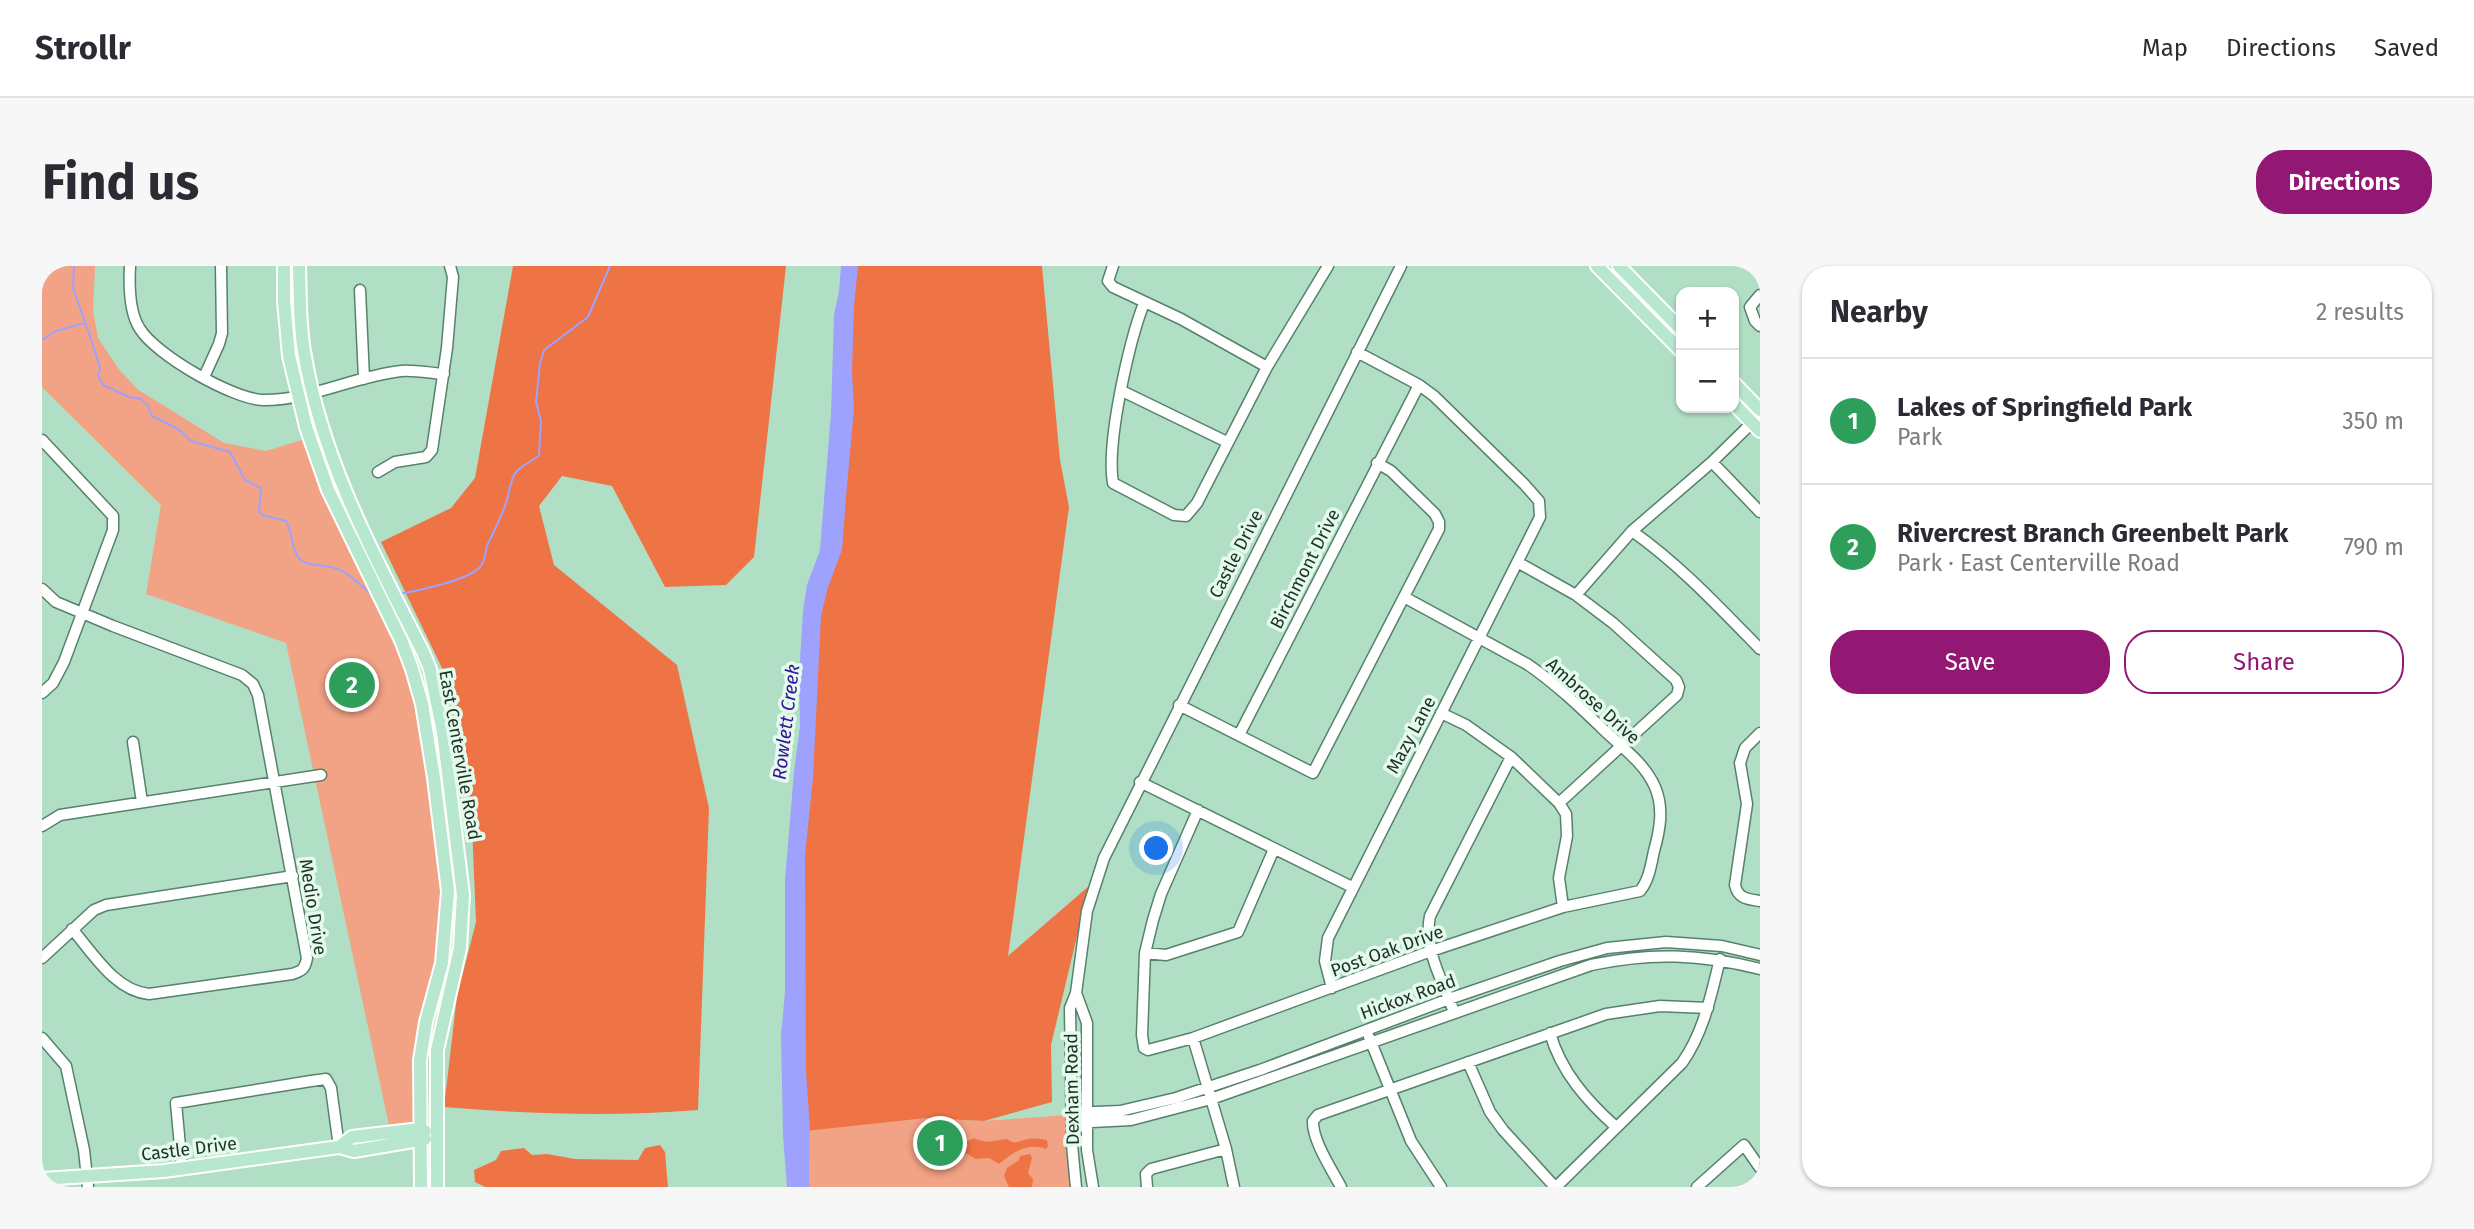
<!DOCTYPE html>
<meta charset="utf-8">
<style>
:root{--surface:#fff;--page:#f7f7f7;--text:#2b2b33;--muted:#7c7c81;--line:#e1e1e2;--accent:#931874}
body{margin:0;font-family:"Fira Sans",sans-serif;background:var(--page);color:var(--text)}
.controls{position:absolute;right:21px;top:21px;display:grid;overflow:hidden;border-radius:14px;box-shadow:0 2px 5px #0004}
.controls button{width:63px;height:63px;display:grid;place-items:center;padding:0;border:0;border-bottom:2px solid var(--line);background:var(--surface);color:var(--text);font:35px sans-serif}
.you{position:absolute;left:1115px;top:583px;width:24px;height:24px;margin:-18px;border:5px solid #fff;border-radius:50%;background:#1a73e8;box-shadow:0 0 0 10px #1a73e833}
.badge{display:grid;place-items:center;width:46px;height:46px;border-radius:50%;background:var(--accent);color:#fff;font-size:23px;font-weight:700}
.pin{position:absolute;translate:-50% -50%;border:4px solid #fff;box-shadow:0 2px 7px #0006}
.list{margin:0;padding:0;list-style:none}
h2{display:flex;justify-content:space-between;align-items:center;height:91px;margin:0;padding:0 28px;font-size:30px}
h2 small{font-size:23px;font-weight:400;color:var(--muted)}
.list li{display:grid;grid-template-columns:46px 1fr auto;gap:21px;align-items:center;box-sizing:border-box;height:126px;padding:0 28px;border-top:2px solid var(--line)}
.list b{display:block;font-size:26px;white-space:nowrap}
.list p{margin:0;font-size:23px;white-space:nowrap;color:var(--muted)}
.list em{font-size:23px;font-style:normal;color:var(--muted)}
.actions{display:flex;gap:14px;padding:21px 28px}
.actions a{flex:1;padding:16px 0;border:2px solid var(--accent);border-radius:28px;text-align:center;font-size:24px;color:var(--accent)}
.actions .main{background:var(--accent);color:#fff}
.map{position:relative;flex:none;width:1718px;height:921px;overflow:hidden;border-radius:28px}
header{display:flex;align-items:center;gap:42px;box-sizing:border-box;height:98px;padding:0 35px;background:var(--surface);border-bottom:2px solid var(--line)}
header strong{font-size:33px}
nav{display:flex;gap:38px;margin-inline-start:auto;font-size:24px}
.intro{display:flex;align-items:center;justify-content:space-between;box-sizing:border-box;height:168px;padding:0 42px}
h1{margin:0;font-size:49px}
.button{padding:18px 32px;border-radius:28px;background:var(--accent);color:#fff;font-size:24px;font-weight:700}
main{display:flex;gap:42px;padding:0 42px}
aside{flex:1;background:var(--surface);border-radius:28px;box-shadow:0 2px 5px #0004}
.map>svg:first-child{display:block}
.green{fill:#f2a285}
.forest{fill:#ee7445}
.water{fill:#9ea2fd}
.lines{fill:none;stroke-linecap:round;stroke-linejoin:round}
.stream{stroke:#9ea2fd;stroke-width:2}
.minor-casing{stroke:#56826b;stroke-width:13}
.major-casing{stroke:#fff;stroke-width:16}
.minor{stroke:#fff;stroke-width:10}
.major{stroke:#b8e7cf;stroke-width:12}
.labels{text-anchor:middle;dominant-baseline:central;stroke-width:7;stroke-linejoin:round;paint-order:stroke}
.street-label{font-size:18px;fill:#1f3127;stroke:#e3faec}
.water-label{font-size:19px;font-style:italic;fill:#34139a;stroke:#e3faec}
</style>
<header>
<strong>Strollr</strong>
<nav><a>Map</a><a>Directions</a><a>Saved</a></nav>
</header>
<div class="intro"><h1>Find us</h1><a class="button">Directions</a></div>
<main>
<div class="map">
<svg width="1718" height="921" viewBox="0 0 1718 921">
<rect width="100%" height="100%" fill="#b1dfc5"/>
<path class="green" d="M0 0H53L51 45 56 72 76 102 95 123 182 177 224 185 260 174 293 256 359 393 375 444 400 616 398 657 394 692 380 749 372 792V852L371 857 367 861 348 864 244 377 104 328 119 239 0 121Z
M1025 849 1030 921H767L768 864 885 852 942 855Z"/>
<path class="forest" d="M471 0H744L712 291 684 319 623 321 570 220 520 210 497 240 512 299 635 399 667 542 656 844C571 851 486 848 402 841L415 730 434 656 429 536 400 402 339 276 409 242 433 212Z
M808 0H1000L1018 194 1027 241 966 690 1047 620 1009 779 1010 836 942 855 885 852 763 865 754 607Z
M932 872C946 879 953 874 965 873 974 880 977 874 987 873 992 872 999 873 1005 874L1006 880 1004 883C986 876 971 886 957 898L947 892 933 893 926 888H922L921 884 926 879 924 876Z
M618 879 623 886 626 921H443L433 916 432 904 454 894 459 885 482 882 490 889 505 888 533 893 596 894 603 882Z
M988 888 990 892 986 907 991 913 990 921H967L962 910 965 902 977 894 978 890Z"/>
<path class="water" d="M799 0H816L812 39 810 106 812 143 804 231 800 284 786 321 779 350 771 512 763 589 764 806 768 864 767 921H745L741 870 739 769 743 726V614L752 506 758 460 757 410 761 345 765 319 778 284 789 147 792 49 797 25Z"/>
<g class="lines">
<path class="stream" d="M32 0 31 22 49 73 58 102 56 109 61 119 87 131 99 133 106 140 110 150 136 163 149 175 188 186 203 214 219 222 217 245 220 249 244 255C251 266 249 283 257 292 263 300 280 299 289 301 308 305 316 319 331 329
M0 74 14 65 43 57
M357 328C375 325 427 314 438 301 443 296 443 287 445 280 451 267 458 254 463 240 474 207 463 210 497 190L499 155 494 136 498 97 502 84 546 51 568 0"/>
<g class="minor-casing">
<path id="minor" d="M88 0C87 19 87 47 98 63 114 89 192 134 222 134 269 134 313 110 359 105 373 104 388 107 402 108
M1071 0 1066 15 1071 21 1139 53 1225 101
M318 24 322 113
M1718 29 1708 41 1713 55 1718 60
M1102 37C1087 76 1064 177 1071 217L1132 249 1144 250 1155 237 1225 101 1286 0
M162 111 177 78 180 67 179 0
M1080 125 1185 176
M0 174 71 250V264L22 396 11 417 0 427
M1670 196 1718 246
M336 206 353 196 384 191 390 184 405 82 411 11 408 0
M1590 265C1638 299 1677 341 1718 383
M1477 297 1534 329 1571 357 1634 414 1637 421 1635 429 1517 537
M0 323 14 336 71 360 200 409 211 418 216 429 265 692C263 703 260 705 250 708L107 728C73 725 51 687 30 663
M1534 329 1590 265 1670 196 1718 149
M1137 439 1271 507 1397 263V256L1393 248 1349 205 1335 197
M1399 447 1424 459 1469 491 1517 537 1524 548 1525 570 1517 612 1521 641
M1718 467 1703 482 1698 497 1705 538 1693 619C1696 633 1706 633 1718 635
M1197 469 1377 119
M91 476 100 536
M1098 516 1310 621
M1156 544 1119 628 1111 654 1103 687 1100 769 1102 782 1106 784 1151 772 1389 685 1521 641 1598 625C1607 614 1609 599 1612 585 1618 564 1622 542 1613 521 1603 498 1581 482 1563 465 1538 441 1513 417 1485 398L1362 331
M0 560 18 549 279 509
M1103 687 1124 689 1196 666 1232 583
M0 692 52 644 64 639 251 610
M1290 722 1283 695 1286 672 1498 251 1497 235 1482 218 1392 130 1377 119 1315 86
M1034 727 1045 757V884L1051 921
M1412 746C1401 716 1381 683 1388 650L1469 491
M1508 767C1519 806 1545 835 1574 861
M1327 771 1369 875 1399 921
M0 772 24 800 42 884 46 921
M1151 772 1184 883 1192 921
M1426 796 1448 846 1461 864 1513 921
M1030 847 1078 845 1134 832 1218 804 1407 733 1518 695 1565 682 1624 676 1680 680 1718 689
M1030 857 1089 854 1169 833 1549 699C1609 686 1659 688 1718 703
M140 902 134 837 269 815 284 813 289 822 297 881
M1034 921 1030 879 1028 742 1034 727 1045 645 1062 592 1359 0
M1105 921 1104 908 1109 903 1184 883
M1299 921C1290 904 1270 874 1271 855L1276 849 1564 748 1618 740 1666 742
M1514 921 1640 797C1662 766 1669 729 1678 693
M1655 921 1702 879 1718 902"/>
</g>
<g class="major-casing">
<path id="major" d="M242 0V35L247 90 264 161 286 224 359 374 370 403 380 438 392 512 406 625 400 697 384 756 378 794 379 921
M257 0C258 28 257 57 262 85 279 192 332 290 381 386L388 403 401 466 421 629 418 682 395 784V921
M1555 0 1639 85
M1577 0 1639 63
M1692 117 1718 144
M1692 138 1718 165
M297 881 310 871 378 863 383 865
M0 913 122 905 297 881 312 885 383 873"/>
</g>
<use href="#minor" class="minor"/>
<use href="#major" class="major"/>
</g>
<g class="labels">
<g class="street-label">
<text transform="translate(1194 288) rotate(-63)">Castle Drive</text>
<text transform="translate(1263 303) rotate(-63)">Birchmont Drive</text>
<text transform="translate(1551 435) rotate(42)">Ambrose Drive</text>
<text transform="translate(1369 469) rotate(-62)">Mazy Lane</text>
<text transform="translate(418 489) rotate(80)">East Centerville Road</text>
<text transform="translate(271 641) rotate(81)">Medio Drive</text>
<text transform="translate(1345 685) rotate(-20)">Post Oak Drive</text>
<text transform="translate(1366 731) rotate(-20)">Hickox Road</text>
<text transform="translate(1030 823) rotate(-91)">Dexham Road</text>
<text transform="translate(147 883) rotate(-7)">Castle Drive</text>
</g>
<g class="water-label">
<text transform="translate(744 456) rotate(-83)">Rowlett Creek</text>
</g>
</g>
</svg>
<div class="controls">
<button>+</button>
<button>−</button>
</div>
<div class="you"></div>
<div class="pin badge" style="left:898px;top:877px;background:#2e9e5b">1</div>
<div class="pin badge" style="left:310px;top:419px;background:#2e9e5b">2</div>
</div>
<aside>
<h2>Nearby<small>2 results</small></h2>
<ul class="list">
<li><span class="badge" style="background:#2e9e5b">1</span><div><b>Lakes of Springfield Park</b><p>Park</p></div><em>350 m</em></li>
<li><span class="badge" style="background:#2e9e5b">2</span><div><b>Rivercrest Branch Greenbelt Park</b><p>Park · East Centerville Road</p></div><em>790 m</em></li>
</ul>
<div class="actions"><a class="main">Save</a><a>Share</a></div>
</aside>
</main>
